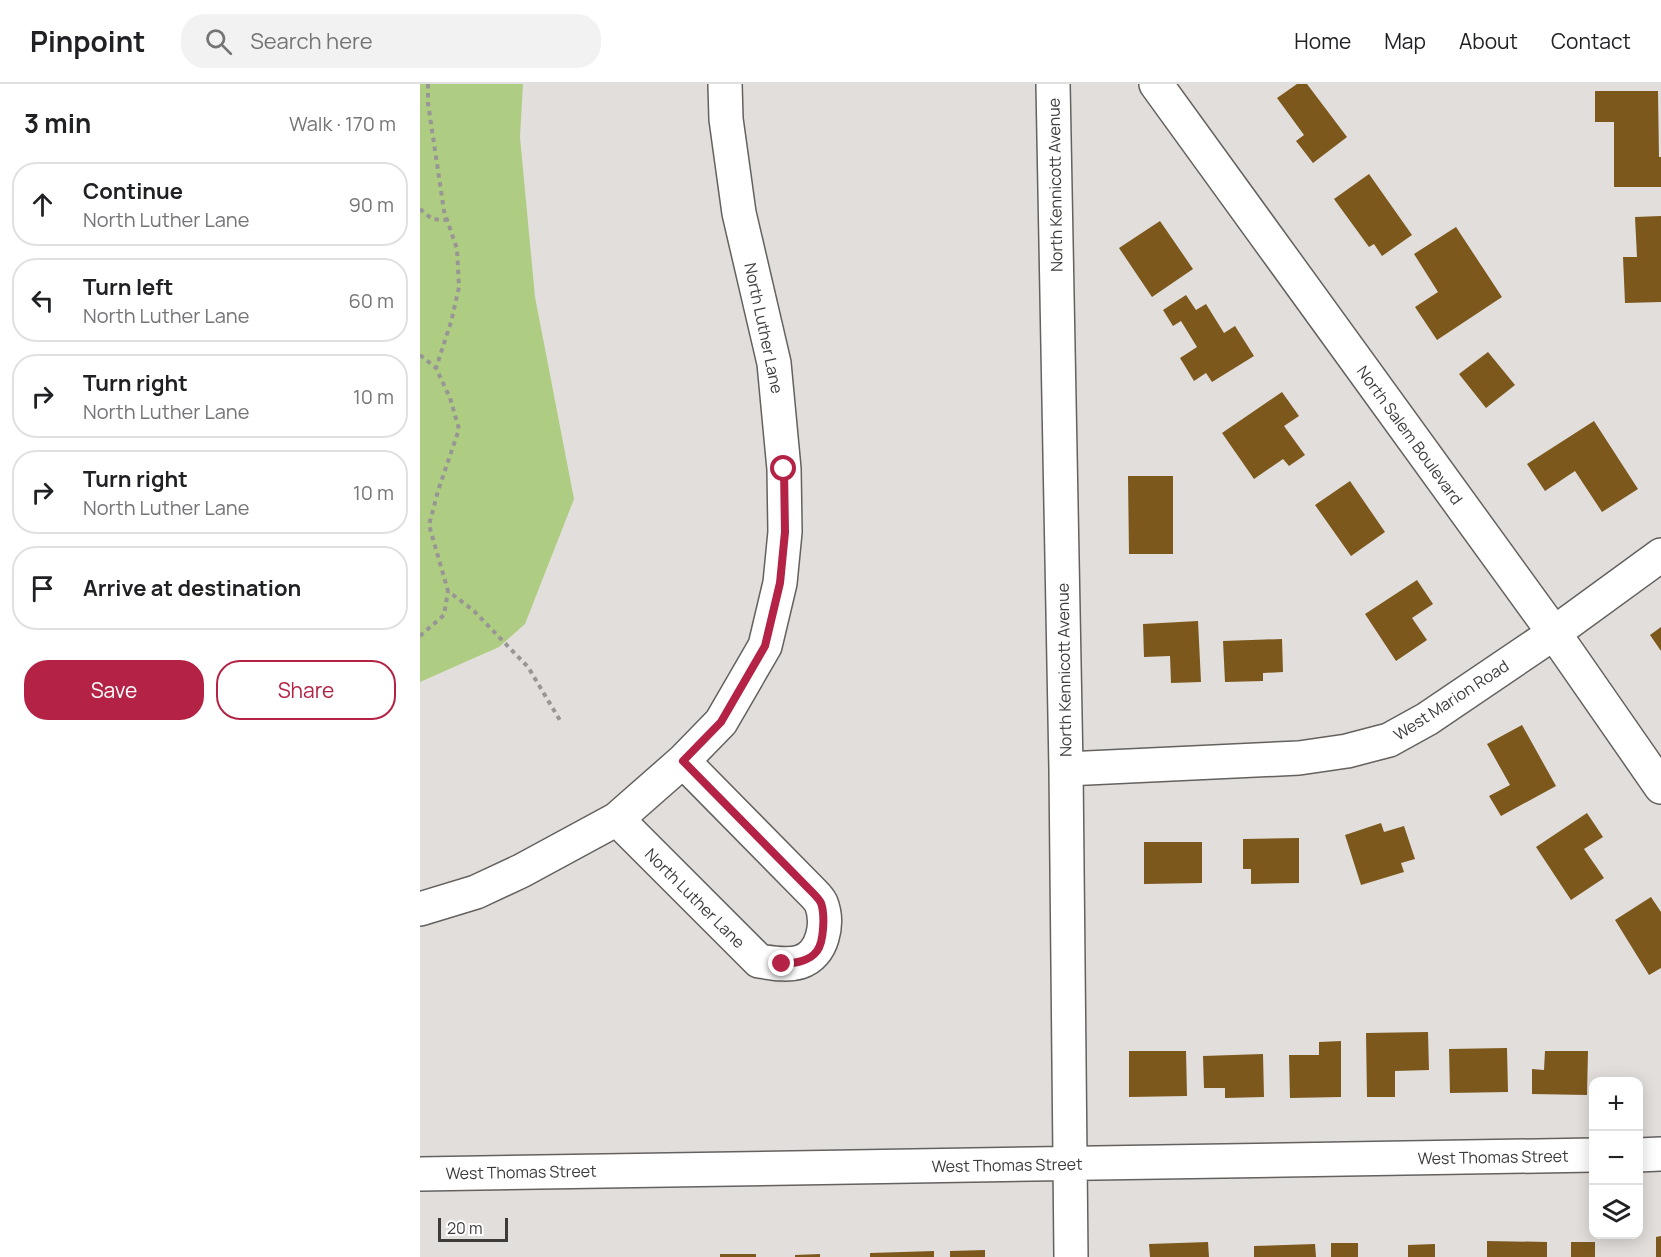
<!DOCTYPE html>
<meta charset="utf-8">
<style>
:root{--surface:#fff;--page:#f2f2f2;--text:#202124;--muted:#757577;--line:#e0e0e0;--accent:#b42245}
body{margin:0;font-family:Manrope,sans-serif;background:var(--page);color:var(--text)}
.controls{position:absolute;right:18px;bottom:18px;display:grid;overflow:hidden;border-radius:12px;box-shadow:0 3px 15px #0003}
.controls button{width:54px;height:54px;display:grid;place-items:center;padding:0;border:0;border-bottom:2px solid var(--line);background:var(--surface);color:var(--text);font:30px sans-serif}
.scale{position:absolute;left:18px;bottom:15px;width:70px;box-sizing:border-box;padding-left:6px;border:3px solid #3d3c3b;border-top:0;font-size:16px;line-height:21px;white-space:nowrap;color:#3d3c3b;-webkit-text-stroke:4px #fff;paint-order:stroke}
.stop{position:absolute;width:18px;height:18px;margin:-14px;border:4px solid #b42245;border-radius:50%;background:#fff}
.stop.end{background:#b42245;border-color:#fff;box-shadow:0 2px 6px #0008}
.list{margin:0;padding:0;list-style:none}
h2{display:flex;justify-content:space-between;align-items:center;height:78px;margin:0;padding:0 24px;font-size:26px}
h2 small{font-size:20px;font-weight:400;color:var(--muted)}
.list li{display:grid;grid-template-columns:39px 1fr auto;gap:18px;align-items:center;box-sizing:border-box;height:84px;margin:0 12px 12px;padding:0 12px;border:2px solid var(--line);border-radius:24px}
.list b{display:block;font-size:22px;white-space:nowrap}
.list p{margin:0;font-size:20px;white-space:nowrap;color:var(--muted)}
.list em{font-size:20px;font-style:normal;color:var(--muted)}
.actions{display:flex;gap:12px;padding:18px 24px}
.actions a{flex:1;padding:14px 0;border:2px solid var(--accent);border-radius:24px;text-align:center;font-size:21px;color:var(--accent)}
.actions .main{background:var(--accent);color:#fff}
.icon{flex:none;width:33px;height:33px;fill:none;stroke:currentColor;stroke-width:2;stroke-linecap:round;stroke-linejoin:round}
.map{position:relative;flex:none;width:1241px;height:1173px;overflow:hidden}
header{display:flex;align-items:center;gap:36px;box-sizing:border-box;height:84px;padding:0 30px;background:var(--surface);border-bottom:2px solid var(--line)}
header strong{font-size:28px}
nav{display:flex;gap:33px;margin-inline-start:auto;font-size:21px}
.search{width:420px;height:54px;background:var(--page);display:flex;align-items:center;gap:15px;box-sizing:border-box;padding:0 21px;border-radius:24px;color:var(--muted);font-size:22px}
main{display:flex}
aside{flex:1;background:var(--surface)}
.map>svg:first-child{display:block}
.green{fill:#afcd82}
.building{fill:#7c581d}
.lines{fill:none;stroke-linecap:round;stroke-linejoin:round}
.minor-casing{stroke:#64615f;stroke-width:36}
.path{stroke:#989694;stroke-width:4;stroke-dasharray:4.5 4.5;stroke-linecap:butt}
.minor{stroke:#fff;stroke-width:33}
.route{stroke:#b42245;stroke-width:8}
.labels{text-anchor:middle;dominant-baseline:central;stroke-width:6;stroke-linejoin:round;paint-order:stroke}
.street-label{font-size:16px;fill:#3d3c3b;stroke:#fff}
</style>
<header>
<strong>Pinpoint</strong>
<div class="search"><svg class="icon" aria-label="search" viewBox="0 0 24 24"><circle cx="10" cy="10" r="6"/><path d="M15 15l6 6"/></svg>Search here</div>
<nav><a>Home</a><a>Map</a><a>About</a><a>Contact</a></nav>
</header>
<main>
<aside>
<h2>3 min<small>Walk · 170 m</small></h2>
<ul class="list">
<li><svg class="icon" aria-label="ahead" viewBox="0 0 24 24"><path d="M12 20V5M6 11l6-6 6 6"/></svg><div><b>Continue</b><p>North Luther Lane</p></div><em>90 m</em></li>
<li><svg class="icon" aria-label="left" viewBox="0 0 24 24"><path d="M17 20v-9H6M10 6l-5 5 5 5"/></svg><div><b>Turn left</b><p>North Luther Lane</p></div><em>60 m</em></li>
<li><svg class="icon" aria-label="right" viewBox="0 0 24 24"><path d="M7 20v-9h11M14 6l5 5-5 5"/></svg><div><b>Turn right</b><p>North Luther Lane</p></div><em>10 m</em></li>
<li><svg class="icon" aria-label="right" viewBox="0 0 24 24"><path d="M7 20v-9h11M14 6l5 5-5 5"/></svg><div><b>Turn right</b><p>North Luther Lane</p></div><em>10 m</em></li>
<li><svg class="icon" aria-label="arrive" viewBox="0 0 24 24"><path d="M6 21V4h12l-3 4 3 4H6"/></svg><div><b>Arrive at destination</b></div></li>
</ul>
<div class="actions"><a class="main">Save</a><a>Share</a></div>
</aside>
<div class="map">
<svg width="1241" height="1173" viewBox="0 0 1241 1173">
<rect width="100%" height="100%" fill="#e2dedb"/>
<path class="green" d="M0 0H103L100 53 115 213 154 415 105 540 79 563 0 598Z"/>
<path class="building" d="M877 0H887L927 53 893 79 876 57 884 51 857 14Z
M1175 7H1238L1239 73H1241V103H1194V38H1175Z
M949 90 992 151 962 172 954 160 949 163 914 115Z
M1241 132V218L1205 219 1203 173H1217L1215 133Z
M740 137 773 185 732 213 699 164Z
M1036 143 1082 213 1017 256 995 223 1018 208 994 170Z
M766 211 776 226 786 220 804 249 815 242 834 272 792 298 786 289 774 297 760 274 777 263 761 237 753 242 743 226Z
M1068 268 1095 301 1066 324 1039 290Z
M862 308 879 332 864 342 885 371 869 382 863 375 834 395 802 349Z
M1174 337 1218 405 1182 428 1155 387 1125 407 1107 380Z
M708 392H753V470H709Z
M930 397 965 448 931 472 895 421Z
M997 496 1013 520 992 534 1007 556 976 577 945 530Z
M778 537 781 598 751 599 750 572 724 573 723 540Z
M1241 543V567L1230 551Z
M862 555 863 588 843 589V597L805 598 803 557Z
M1102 641 1136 702 1081 732 1069 712 1090 701 1067 660Z
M1167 729 1183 753 1164 765 1184 794 1151 816 1116 763Z
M961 739 964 748 984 742 995 775 981 779 984 788 941 801 925 751Z
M879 754V799L831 800V785H823V755Z
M724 758H782V799L724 800Z
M1231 813 1241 828V884L1229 891 1195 836Z
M1008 948 1009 986 975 987V1013H947L946 949Z
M921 957V1013L870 1014 869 971H899V958Z
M1087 964 1088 1008 1030 1009 1029 965Z
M709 967H766L767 1012 709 1013Z
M1125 967H1168L1167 1011 1112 1010V985L1124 986Z
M843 970 844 1013 805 1014V1004H784L783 972Z
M1241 1152V1173H1236V1153Z
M1067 1157 1127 1158V1173H1067Z
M788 1158 789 1173H730L729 1160Z
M1151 1158H1175V1173H1151Z
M911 1159H938V1173H911Z
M895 1160 896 1173H834V1162Z
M1015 1160V1173H988V1161Z
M565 1166V1173H530V1167Z
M514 1167V1173H450V1169Z
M300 1170H336V1173H300Z
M400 1170V1173H375V1171Z"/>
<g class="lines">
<g class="minor-casing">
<path id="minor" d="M633 0 646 685 651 1173
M736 0 1134 549 1241 703
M646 685 879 674 927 667 969 656 1007 635 1134 549 1241 471
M197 735 339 877C352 879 367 882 380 878 403 871 409 839 401 819 399 815 395 811 392 808L263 677
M0 825 56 808 101 787 197 735 263 677 301 638 345 562 360 499 365 448 364 385 354 279 319 129 306 35 305 0
M1218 1071 1241 1070
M0 1090 1174 1071"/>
</g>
<path class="path" d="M8 0V19L24 127 37 165 39 203 31 238 16 284
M0 125 12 135 27 136
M0 271 16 284 30 314 39 345 18 407 9 441 28 507 54 527 108 583 141 638
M0 552 24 531 28 507"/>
<use href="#minor" class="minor"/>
</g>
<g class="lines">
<path class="route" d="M362 880C374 879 389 878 397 867 404 858 405 830 401 819 399 815 395 811 392 808L263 677 301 638 345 562 360 499 365 448 364 385"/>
</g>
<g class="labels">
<g class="street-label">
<text transform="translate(635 101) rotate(-91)">North Kennicott Avenue</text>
<text transform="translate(344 244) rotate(78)">North Luther Lane</text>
<text transform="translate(990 351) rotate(54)">North Salem Boulevard</text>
<text transform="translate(644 586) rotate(-91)">North Kennicott Avenue</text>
<text transform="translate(1031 616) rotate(-33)">West Marion Road</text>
<text transform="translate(275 814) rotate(45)">North Luther Lane</text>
<text transform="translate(1073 1073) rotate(-1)">West Thomas Street</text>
<text transform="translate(587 1081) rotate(-1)">West Thomas Street</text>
<text transform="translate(101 1088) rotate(-1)">West Thomas Street</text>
</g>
</g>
</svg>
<div class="controls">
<button>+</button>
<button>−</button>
<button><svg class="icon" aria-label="layers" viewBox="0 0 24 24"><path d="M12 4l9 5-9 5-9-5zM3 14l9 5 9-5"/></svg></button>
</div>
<div class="scale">20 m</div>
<div class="stop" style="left:364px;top:385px"></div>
<div class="stop end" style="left:362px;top:880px"></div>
</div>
</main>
